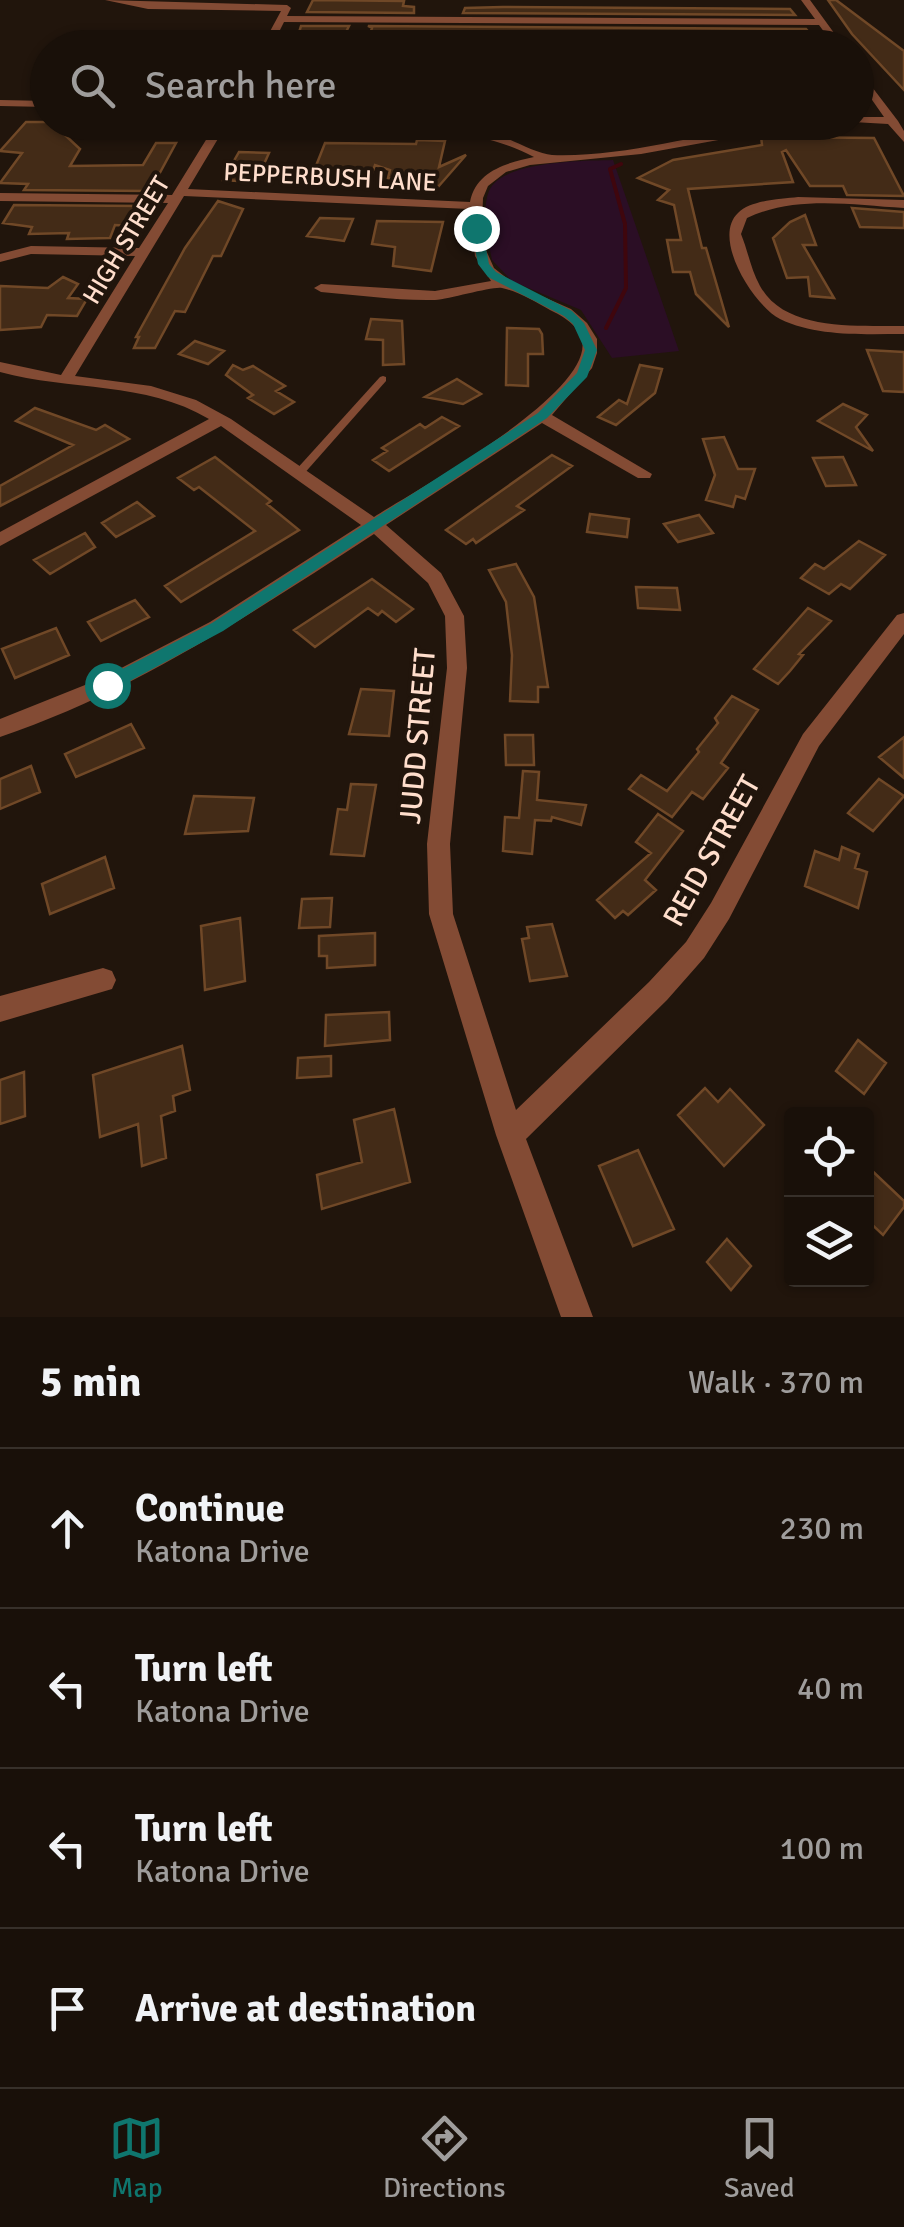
<!DOCTYPE html>
<meta charset="utf-8">
<style>
:root{--surface:#191009;--page:#221912;--text:#f1f3f6;--muted:#9f9d9c;--line:#37302a;--accent:#0f766e}
body{margin:0;font-family:Signika,sans-serif;background:var(--page);color:var(--text)}
.controls{position:absolute;right:30px;bottom:30px;display:grid;overflow:hidden;border-radius:10px;box-shadow:0 2px 8px #0004}
.controls button{width:90px;height:90px;display:grid;place-items:center;padding:0;border:0;border-bottom:2px solid var(--line);background:var(--surface);color:var(--text);font:50px sans-serif}
.stop{position:absolute;width:30px;height:30px;margin:-22px;border:8px solid #0f766e;border-radius:50%;background:#fff}
.stop.end{background:#0f766e;border-color:#fff;box-shadow:0 2px 10px #0008}
.list{margin:0;padding:0;list-style:none}
h2{display:flex;justify-content:space-between;align-items:center;height:130px;margin:0;padding:0 40px;font-size:42px}
h2 small{font-size:32px;font-weight:400;color:var(--muted)}
.list li{display:grid;grid-template-columns:65px 1fr auto;gap:30px;align-items:center;box-sizing:border-box;height:160px;padding:0 40px;border-top:2px solid var(--line)}
.list b{display:block;font-size:38px;white-space:nowrap}
.list p{margin:0;font-size:32px;white-space:nowrap;color:var(--muted)}
.list em{font-size:32px;font-style:normal;color:var(--muted)}
.icon{flex:none;width:55px;height:55px;fill:none;stroke:currentColor;stroke-width:2;stroke-linecap:round;stroke-linejoin:round}
.map{position:relative;flex:none;width:904px;height:1317px;overflow:hidden}
.search{position:absolute;background:var(--surface);box-shadow:0 2px 8px #0004;left:30px;right:30px;top:30px;height:110px;display:flex;align-items:center;gap:25px;box-sizing:border-box;padding:0 35px;border-radius:55px;color:var(--muted);font-size:38px}
.sheet{height:770px;background:var(--surface)}
nav{display:flex;justify-content:space-around;align-items:center;box-sizing:border-box;height:140px;border-top:2px solid var(--line);background:var(--surface);font-size:28px;color:var(--muted)}
nav a{display:grid;justify-items:center;gap:5px}
nav .on{color:var(--accent)}
.map>svg:first-child{display:block}
.green{fill:#2b0e25}
.lines{fill:none;stroke-linecap:round;stroke-linejoin:round}
.stream{stroke:#3f060d;stroke-width:4}
.building{fill:#432b17;stroke:#704827;stroke-width:2.5}
.lane{fill:#834b34;fill-rule:evenodd}
.street{fill:#834b34;fill-rule:evenodd}
.route{fill:#0f766e}
.labels{text-anchor:middle;dominant-baseline:central;stroke-width:8;stroke-linejoin:round;paint-order:stroke}
.far-street-label{font-size:25px;fill:#ffdecc;stroke:#21150c}
.street-label{font-size:30px;fill:#ffdecc;stroke:#21150c}
</style>
<div class="map">
<svg width="904" height="1317" viewBox="0 0 904 1317">
<rect width="100%" height="100%" fill="#21150c"/>
<path class="green" d="M613 160 679 351 612 358 581 310 512 281 492 260C488 241 481 210 489 191 502 160 585 161 613 160Z"/>
<g class="lines">
<path class="stream" d="M606 328 626 288 625 224 610 169 621 164"/>
</g>
<path class="building" d="M313 0 404 1 403 6 414 7V13L307 12Z
M828 0H836L904 51V90L852 34Z
M503 7 790 9 795 15 463 13 465 8Z
M301 26H349L338 48H294Z
M368 26 806 29 819 44 786 34 774 42V35H645L599 36 602 47H576L575 41 540 38H505V48H405L406 40H368L372 28Z
M26 122H51L80 149 70 166 143 165 156 143H176L150 191 24 190 28 184 0 183 22 153 0 151Z
M778 133V137L874 138 904 196 847 195 843 186H810L786 150 782 152 793 182 688 189 702 248H706L729 327 696 294 690 272H673L667 240H681L674 205 658 200 669 190 638 178 673 160 762 145 761 136Z
M417 140 445 141 439 167 466 155 438 187 388 178 390 170 375 165 368 184 310 181 325 143 416 144Z
M239 152 269 153 256 182 223 180Z
M218 201 243 209 221 256H213L185 312 175 311 155 348H134L139 337H136L185 248Z
M14 205 142 206 132 226 115 225 110 238 67 239 69 233 29 234 32 227 3 223Z
M852 208 904 212V228L860 227Z
M805 215 816 245H803L834 298 810 296 808 277 787 278 773 238 790 222Z
M320 218 353 219 344 241 307 236Z
M377 221 443 222 431 271 393 266 395 247 372 244Z
M63 277 78 284 68 298 87 299 77 316 47 315 41 327 0 330V286L48 288Z
M371 319 402 321 404 364 383 365V340L366 339Z
M507 328 539 329 542 334 543 354H528V386L506 385Z
M195 341 224 351 208 364 179 354Z
M867 350 904 352V392L883 391Z
M233 365 243 370 253 366 285 386 276 391 294 402 274 414 248 398 253 395 226 375Z
M640 365 662 369 655 393 616 425 598 417 619 400 627 404Z
M457 379 481 394 463 404 425 397Z
M843 404 867 415 856 427 873 451 818 421Z
M35 408 96 430 105 425 129 439 0 506V486L73 445 16 421Z
M442 417 459 426 389 471 373 460 387 451 382 448 420 424 425 428Z
M724 437 738 469H755L745 499 736 496 733 507 706 500 715 475 703 439Z
M552 455 572 466 517 506 524 510 476 543 473 539 466 544 446 530Z
M215 457 271 501 267 504 299 530 181 602 165 586 255 531 199 487 194 490 178 478Z
M843 457 856 485 826 486 813 458Z
M137 502 154 516 116 537 102 523Z
M590 514 629 519 627 537 587 532Z
M699 515 713 533 678 542 664 524Z
M85 533 95 547 50 574 34 560Z
M859 541 885 555 850 589 841 584 829 594 801 578 815 564 824 569Z
M516 564 534 597 548 687H538V702L510 701 512 655 506 602 489 570Z
M372 579 413 609 396 622 382 611 378 615 368 608 315 647 294 630Z
M636 587 677 588 680 610 638 608Z
M135 600 149 617 101 641 88 622Z
M808 608 831 621 799 654 803 655 790 671 778 684 754 669Z
M56 628 69 655 15 678 2 649Z
M361 689 394 691 389 736 349 734Z
M732 696 758 710 721 763 728 768 703 799 692 792 672 817 629 789 641 775 667 791 699 752 697 749 718 723 715 718Z
M131 724 144 748 76 777 65 754Z
M505 735H533L534 765H506Z
M904 737V778L879 757Z
M31 766 40 792 0 809V779Z
M523 771 539 772 537 800 586 805 581 825 552 817 551 821 535 820 532 854 503 851 505 817 519 818Z
M879 779 904 796 873 831 848 813Z
M351 784 376 785 364 856 331 854 338 809 347 810Z
M194 796 254 798 248 831 185 834Z
M658 814 683 831 645 880 656 890 628 915 623 911 615 918 597 900 651 853 636 842Z
M842 847 859 854 855 868 867 872 858 908 805 886 815 851 839 860Z
M105 857 114 888 50 914 42 884Z
M332 898 330 927 299 928 302 899Z
M240 918 245 981 205 990 201 926Z
M552 924 567 976 530 981 522 939 529 938 527 927Z
M375 933V965L327 968V956H319V936Z
M389 1012 390 1040 325 1046 326 1015Z
M858 1040 886 1063 864 1094 836 1071Z
M182 1046 190 1090 173 1096 175 1111 161 1116 166 1158 142 1166 138 1124 100 1137 93 1075Z
M331 1056V1076L297 1078 298 1058Z
M24 1072 25 1116 0 1124V1080Z
M705 1088 718 1102 730 1089 764 1125 724 1166 678 1115Z
M394 1109 410 1182 322 1209 317 1175 362 1162 354 1120Z
M638 1150 674 1229 633 1246 599 1166Z
M866 1165 904 1201V1207L883 1235 866 1219Z
M727 1239 751 1266 731 1290 707 1262Z"/>
<g class="lines">
<path class="lane" d="M383 376 386 377V381L302 476H294V472L380 377Z"/>
<path class="street" d="M105 0 287 5 291 8 287 16 815 19 801 0H810L845 48H836L819 25 284 22 271 48H261L281 11 148 9Z
M856 66 898 121 904 131V142L888 124 853 122H856V117H884L856 77Z
M0 100 48 101V107L0 106Z
M217 122H228L188 189 470 202C476 171 506 163 534 157 484 131 433 129 378 127L374 122C412 122 450 121 488 131 506 136 535 154 552 155 641 158 728 122 817 122L641 154 530 165 506 172 488 186 483 198 482 222 486 250 494 268 514 284 571 309 587 323 597 339V353L592 368 552 415 652 474 650 478H638L542 423 386 525 441 573 464 616 467 668 450 844 453 914 516 1110 649 982 686 942 711 903 803 734 897 615 904 613V634L819 746 729 919 704 958 667 1000 526 1139 593 1317H561L496 1135 429 914 427 844 447 668 445 616 428 583 374 534C254 612 136 691 0 737V719L100 679 210 622 361 525 221 426 0 546V532L209 419C145 381 70 391 0 372V362L61 375 135 256 31 254 0 262V254L31 246 139 248 168 203 0 201V193L172 195ZM184 196 469 209 475 256 491 281 435 291 321 284 314 288 321 292C359 295 397 301 435 300 450 299 493 286 502 288 517 291 536 302 550 310 563 316 579 326 582 340 594 394 415 490 374 517L231 419 196 400 151 386 75 376Z
M798 197 904 200V208C852 205 796 195 747 218L741 234C748 251 751 270 760 286 786 333 859 325 904 326V334C864 334 817 337 780 319 754 306 711 238 738 213 751 200 781 199 798 197Z
M103 968 112 971 116 980 112 989 0 1022V996Z"/>
</g>
<path class="route" d="M476 225 482 228 489 264 496 272 572 311 584 323 597 350 587 377 547 418 223 631 113 690H101V680L212 623 538 413 577 373 585 350 573 324 564 316 488 277 478 264 471 228Z"/>
<g class="labels">
<g class="far-street-label">
<text transform="translate(330 177) rotate(3)">PEPPERBUSH LANE</text>
<text transform="translate(126 240) rotate(-59)">HIGH STREET</text>
</g>
<g class="street-label">
<text transform="translate(418 736) rotate(-85)">JUDD STREET</text>
<text transform="translate(712 851) rotate(-61)">REID STREET</text>
</g>
</g>
</svg>
<div class="controls">
<button><svg class="icon" aria-label="locate" viewBox="0 0 24 24"><circle cx="12" cy="12" r="6"/><path d="M12 2v4M12 18v4M2 12h4M18 12h4"/></svg></button>
<button><svg class="icon" aria-label="layers" viewBox="0 0 24 24"><path d="M12 4l9 5-9 5-9-5zM3 14l9 5 9-5"/></svg></button>
</div>
<div class="stop" style="left:107px;top:685px"></div>
<div class="stop end" style="left:476px;top:228px"></div>
<div class="search"><svg class="icon" aria-label="search" viewBox="0 0 24 24"><circle cx="10" cy="10" r="6"/><path d="M15 15l6 6"/></svg>Search here</div>
</div>
<section class="sheet">
<h2>5 min<small>Walk · 370 m</small></h2>
<ul class="list">
<li><svg class="icon" aria-label="ahead" viewBox="0 0 24 24"><path d="M12 20V5M6 11l6-6 6 6"/></svg><div><b>Continue</b><p>Katona Drive</p></div><em>230 m</em></li>
<li><svg class="icon" aria-label="left" viewBox="0 0 24 24"><path d="M17 20v-9H6M10 6l-5 5 5 5"/></svg><div><b>Turn left</b><p>Katona Drive</p></div><em>40 m</em></li>
<li><svg class="icon" aria-label="left" viewBox="0 0 24 24"><path d="M17 20v-9H6M10 6l-5 5 5 5"/></svg><div><b>Turn left</b><p>Katona Drive</p></div><em>100 m</em></li>
<li><svg class="icon" aria-label="arrive" viewBox="0 0 24 24"><path d="M6 21V4h12l-3 4 3 4H6"/></svg><div><b>Arrive at destination</b></div></li>
</ul>
</section>
<nav>
<a class="on"><svg class="icon" aria-label="map" viewBox="0 0 24 24"><path d="M3 6l6-2 6 2 6-2v14l-6 2-6-2-6 2zM9 4v14M15 6v14"/></svg>Map</a>
<a><svg class="icon" aria-label="directions" viewBox="0 0 24 24"><path d="M12 3l9 9-9 9-9-9zM9 14v-3h6M13 9l2 2-2 2"/></svg>Directions</a>
<a><svg class="icon" aria-label="saved" viewBox="0 0 24 24"><path d="M7 4h10v16l-5-4-5 4z"/></svg>Saved</a>
</nav>
